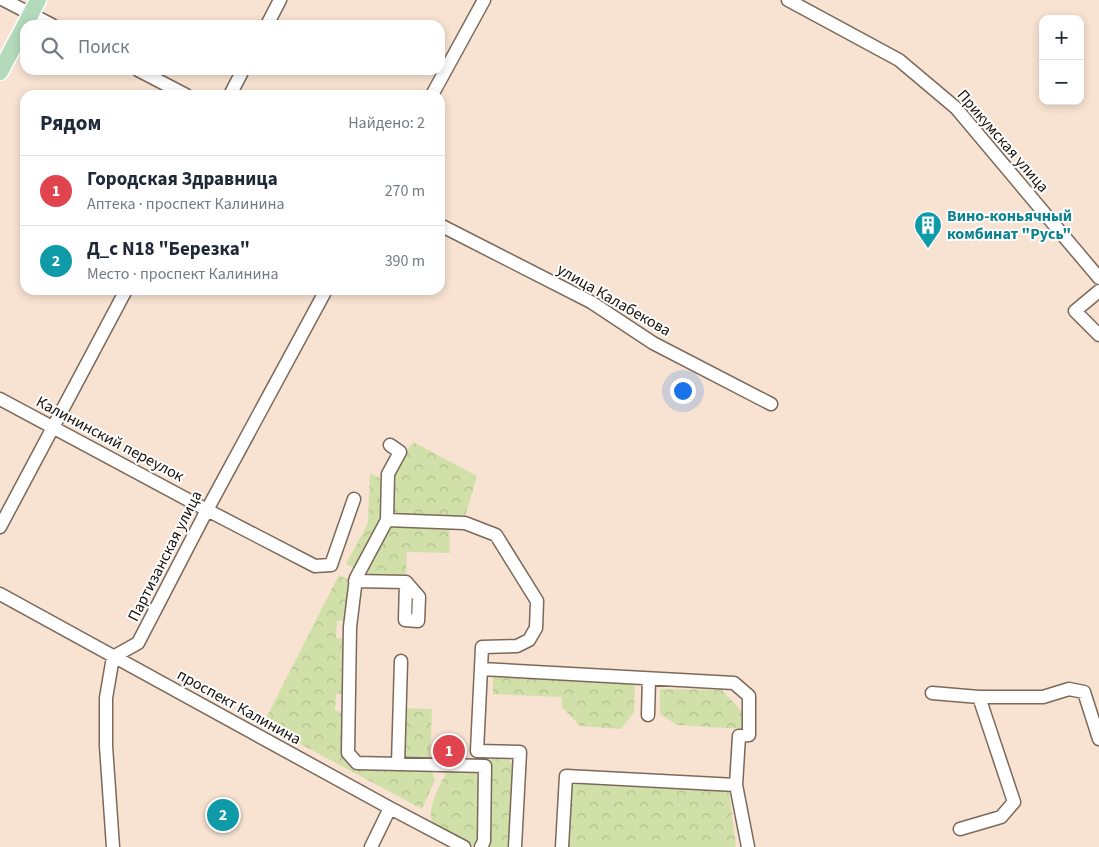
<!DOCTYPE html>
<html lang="ru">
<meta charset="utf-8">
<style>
:root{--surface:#fff;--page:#f6f6f7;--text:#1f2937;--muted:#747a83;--line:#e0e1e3;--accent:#9346b7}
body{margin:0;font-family:"Source Sans 3",sans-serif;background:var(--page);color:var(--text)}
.controls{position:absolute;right:15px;top:15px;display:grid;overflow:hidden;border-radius:10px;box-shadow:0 2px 8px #0003}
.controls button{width:45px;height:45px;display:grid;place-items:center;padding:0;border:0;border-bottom:1px solid var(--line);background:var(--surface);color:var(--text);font:25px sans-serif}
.you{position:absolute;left:682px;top:390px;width:18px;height:18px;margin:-12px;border:4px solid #fff;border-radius:50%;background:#1a73e8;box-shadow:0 0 0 8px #1a73e833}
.badge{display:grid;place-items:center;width:32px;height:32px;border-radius:50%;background:var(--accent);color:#fff;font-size:16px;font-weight:700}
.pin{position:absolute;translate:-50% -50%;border:2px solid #fff;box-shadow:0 1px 5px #0006}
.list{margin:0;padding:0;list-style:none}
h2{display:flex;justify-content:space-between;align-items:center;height:65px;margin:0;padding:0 20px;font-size:21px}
h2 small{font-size:16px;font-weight:400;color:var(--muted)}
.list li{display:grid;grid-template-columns:32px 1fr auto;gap:15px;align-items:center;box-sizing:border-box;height:70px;padding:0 20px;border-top:1px solid var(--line)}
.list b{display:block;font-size:19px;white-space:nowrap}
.list p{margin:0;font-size:16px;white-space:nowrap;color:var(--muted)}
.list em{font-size:16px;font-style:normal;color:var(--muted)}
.icon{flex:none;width:28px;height:28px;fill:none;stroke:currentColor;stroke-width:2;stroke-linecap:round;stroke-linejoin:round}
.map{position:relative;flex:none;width:1099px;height:847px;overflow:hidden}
.search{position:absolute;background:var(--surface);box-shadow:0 2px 8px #0003;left:20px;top:20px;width:425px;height:55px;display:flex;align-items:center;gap:12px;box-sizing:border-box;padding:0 18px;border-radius:15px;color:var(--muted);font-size:19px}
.panel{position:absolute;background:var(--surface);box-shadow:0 2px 8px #0003;left:20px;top:90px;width:425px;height:205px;border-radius:15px}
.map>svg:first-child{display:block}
.park{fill:url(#park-crowns)}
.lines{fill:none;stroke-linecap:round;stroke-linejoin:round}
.minor-casing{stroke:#7b695a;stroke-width:15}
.major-casing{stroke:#fff;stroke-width:19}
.minor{stroke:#fff;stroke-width:12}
.major{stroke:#b3dabb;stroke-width:16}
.labels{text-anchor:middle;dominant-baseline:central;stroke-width:4;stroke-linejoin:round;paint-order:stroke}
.street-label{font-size:16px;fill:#19120c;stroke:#fff}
.culture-label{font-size:16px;font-weight:bold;fill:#0d838f;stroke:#fff;text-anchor:start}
</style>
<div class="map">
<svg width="1099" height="847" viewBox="0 0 1099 847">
<defs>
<pattern id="park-crowns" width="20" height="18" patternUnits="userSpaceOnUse" patternTransform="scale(1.25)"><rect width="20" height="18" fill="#d1e0a8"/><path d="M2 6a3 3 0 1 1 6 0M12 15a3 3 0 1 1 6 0" fill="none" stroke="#b3bf8f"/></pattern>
</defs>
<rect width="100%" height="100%" fill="#f8e3d2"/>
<path class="park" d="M413 442 477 476 465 517 391 514 393 473Z
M370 473 382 479 381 518 354 568 346 564 368 523Z
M389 524 449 525 450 553 407 552 406 575H371L366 571Z
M339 575 350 581 348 620 337 621 336 638 346 639 344 694H336L335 711 344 712 342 754 432 771 435 780 422 809 263 724Z
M493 675 635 683 634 712 621 729 580 726 562 707V697L493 694Z
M660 689 722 690 743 713V729L677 725 660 714Z
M403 708 432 709 430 761 402 760Z
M500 755 508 758 512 764 511 847H486L488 764 493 757Z
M476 770 481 778 480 839 475 847C463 841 448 836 437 828 421 816 441 784 447 771Z
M564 778 729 790 736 847H560Z"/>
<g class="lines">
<g class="minor-casing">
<path id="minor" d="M4 0 52 25
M788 0 899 60 956 108 1099 278
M267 25 280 0
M138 70 186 95
M230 95 243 70
M432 95 484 0
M440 225 591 302 653 343 771 404
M1099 291 1075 311 1099 335
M0 399 207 510 315 566 331 565 354 499
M387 520 388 474 400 452 390 445
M0 527 126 290
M355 581 406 582 405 620 418 621 419 597 406 582
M0 594 390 808 464 847
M481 669 734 683 749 696V735L739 736 736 785 748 847
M932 693 979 697 1014 802 1001 817 960 829
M979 697H1043L1069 689 1084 692 1099 739
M648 715 649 679
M398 764 401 661
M113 847 106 746V698L113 657 138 643 207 510 326 290
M371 847 390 808
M481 847 484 841 485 766 357 763 348 753 350 627 356 578 387 520 465 523 496 535 537 601 536 628 529 640 517 646 482 647 477 751 520 752 515 847
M562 847 566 776 736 785"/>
</g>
<g class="major-casing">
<path id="major" d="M25 25 38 0
M0 72 25 25"/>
</g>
<use href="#minor" class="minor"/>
<use href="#major" class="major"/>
</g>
<defs>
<g id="building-pin" transform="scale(1.4375)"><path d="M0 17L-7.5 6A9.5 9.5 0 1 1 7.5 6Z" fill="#0f9aa8" stroke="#fff"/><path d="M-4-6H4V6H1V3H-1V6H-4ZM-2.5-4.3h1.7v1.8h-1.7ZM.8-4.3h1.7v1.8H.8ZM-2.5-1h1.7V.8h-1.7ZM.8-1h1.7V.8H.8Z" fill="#fff"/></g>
</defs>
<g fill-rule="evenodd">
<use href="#building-pin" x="928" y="225"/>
</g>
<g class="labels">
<g class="street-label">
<text transform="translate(1003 141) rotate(49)">Прикумская улица</text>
<text transform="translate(614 300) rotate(30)">улица Калабекова</text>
<text transform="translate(110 439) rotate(28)">Калининский переулок</text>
<text transform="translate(165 556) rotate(-63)">Партизанская улица</text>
<text transform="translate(239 707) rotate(29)">проспект Калинина</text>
</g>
<g class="culture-label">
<text x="947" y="216">Вино-коньячный<tspan x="947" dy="18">комбинат "Русь"</tspan></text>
</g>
</g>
</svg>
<div class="controls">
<button>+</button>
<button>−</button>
</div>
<div class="you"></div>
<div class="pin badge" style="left:449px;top:751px;background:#e0444e">1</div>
<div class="pin badge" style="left:223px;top:815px;background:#0f9aa8">2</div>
<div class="search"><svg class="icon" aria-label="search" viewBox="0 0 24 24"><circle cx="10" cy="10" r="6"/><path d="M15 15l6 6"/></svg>Поиск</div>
<section class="panel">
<h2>Рядом<small>Найдено: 2</small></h2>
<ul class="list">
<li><span class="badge" style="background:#e0444e">1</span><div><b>Городская Здравница</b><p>Аптека · проспект Калинина</p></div><em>270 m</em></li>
<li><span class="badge" style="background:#0f9aa8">2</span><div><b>Д_с N18 &quot;Березка&quot;</b><p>Место · проспект Калинина</p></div><em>390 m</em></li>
</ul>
</section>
</div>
